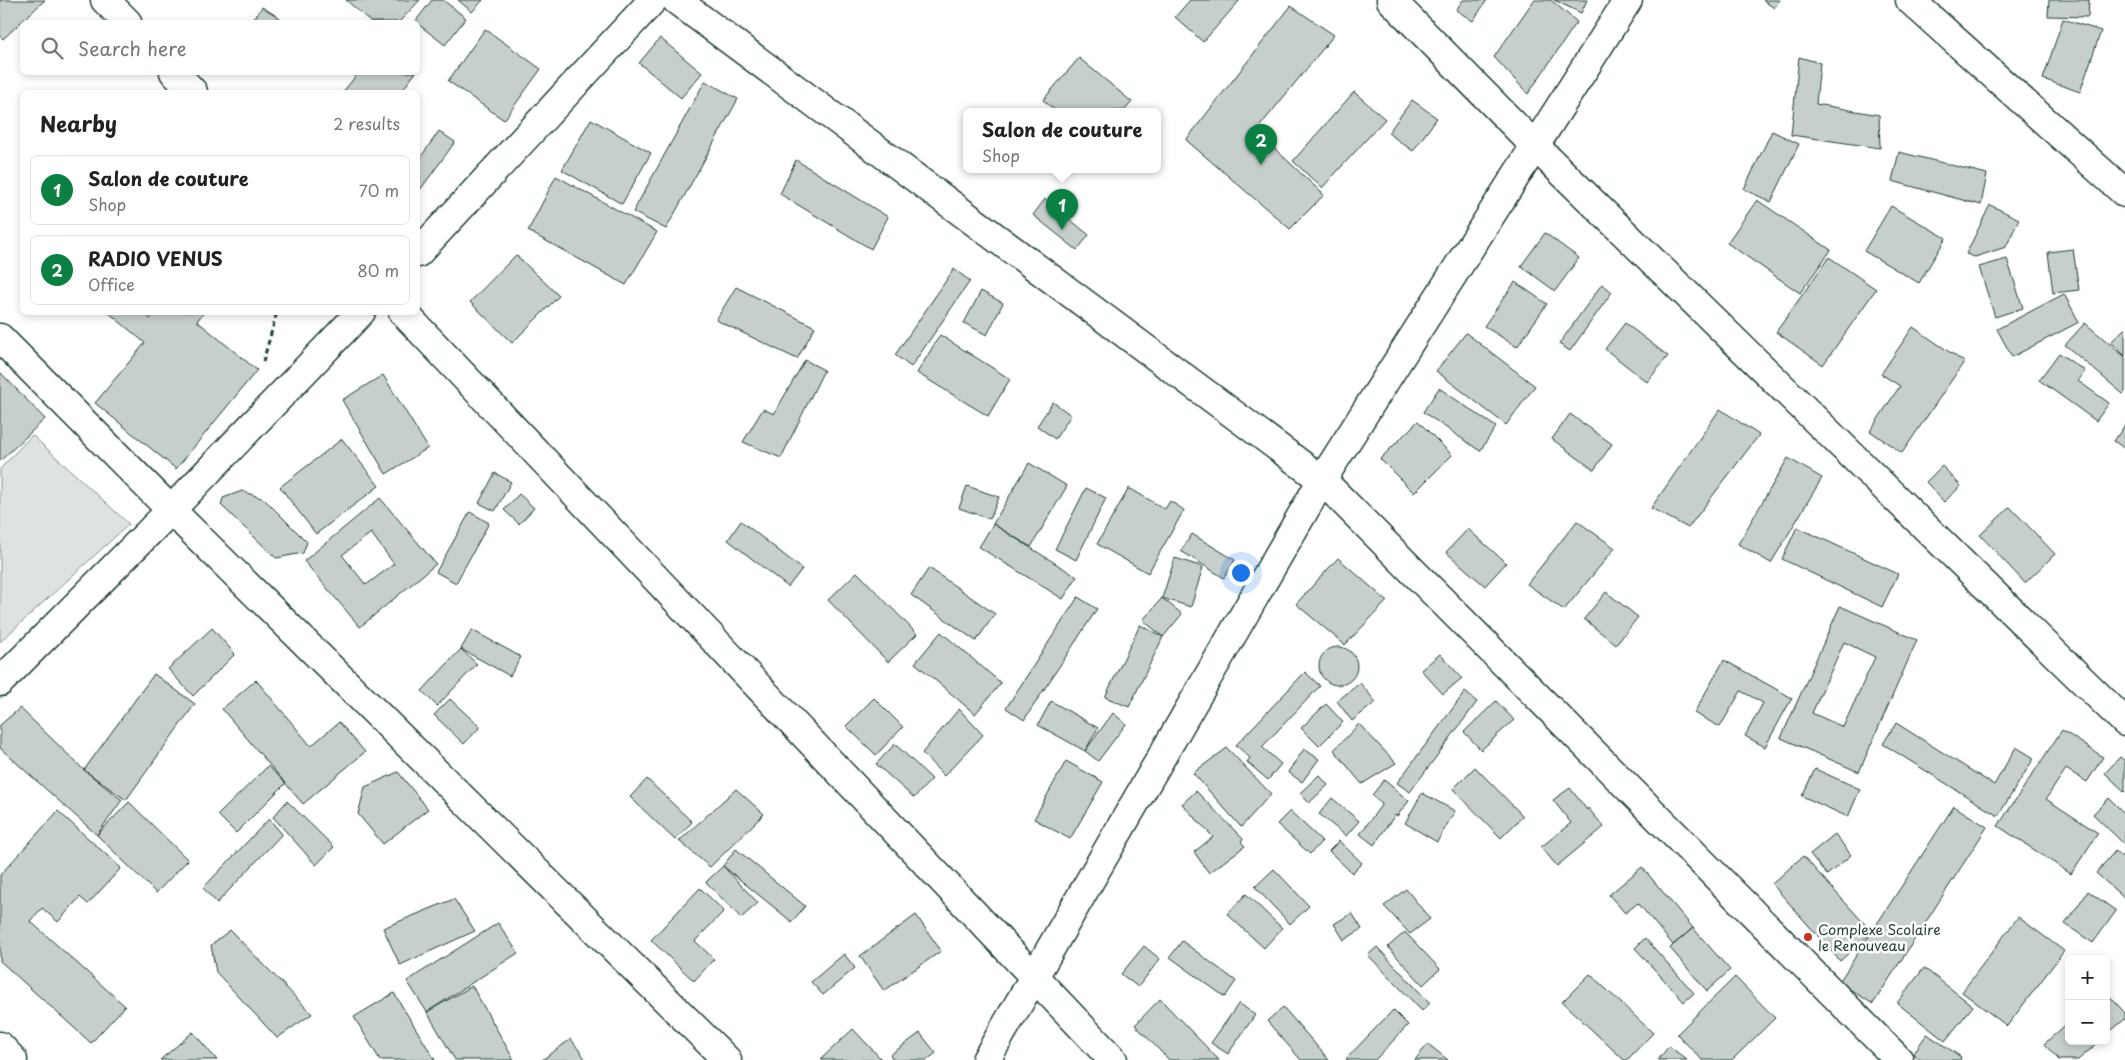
<!DOCTYPE html>
<meta charset="utf-8">
<style>
:root{--surface:#fff;--page:#f6f6f6;--text:#222;--muted:#767676;--line:#e0e0e0;--accent:#0b8043}
body{margin:0;font-family:"Playpen Sans",sans-serif;background:var(--page);color:var(--text)}
.controls{position:absolute;right:15px;bottom:15px;display:grid;overflow:hidden;border-radius:8px;box-shadow:0 2px 8px #0003}
.controls button{width:45px;height:45px;display:grid;place-items:center;padding:0;border:0;border-bottom:1px solid var(--line);background:var(--surface);color:var(--text);font:25px sans-serif}
.you{position:absolute;left:1240px;top:572px;width:18px;height:18px;margin:-12px;border:4px solid #fff;border-radius:50%;background:#1a73e8;box-shadow:0 0 0 8px #1a73e833}
.badge{display:grid;place-items:center;width:32px;height:32px;border-radius:50%;background:var(--accent);color:#fff;font-size:16px;font-weight:700}
.pin{position:absolute;translate:-50% -41px;filter:drop-shadow(0 1px 2px #0008)}
.pin::after{content:'';position:absolute;top:26px;width:18px;height:15px;background:inherit;clip-path:polygon(0 0,100% 0,50% 100%)}
.popup{position:absolute;left:963px;top:108px;width:198px;height:65px;box-sizing:border-box;display:grid;place-content:center;border-radius:8px;background:var(--surface);filter:drop-shadow(0 1px 4px #0005);font-size:16px;white-space:nowrap;color:var(--muted)}
.popup b{font-size:19px;color:var(--text)}
.popup::after{content:'';position:absolute;left:50%;top:100%;margin-left:-10px;border:10px solid transparent;border-top-color:var(--surface)}
.list{margin:0;padding:0;list-style:none}
h2{display:flex;justify-content:space-between;align-items:center;height:65px;margin:0;padding:0 20px;font-size:21px}
h2 small{font-size:16px;font-weight:400;color:var(--muted)}
.list li{display:grid;grid-template-columns:32px 1fr auto;gap:15px;align-items:center;box-sizing:border-box;height:70px;margin:0 10px 10px;padding:0 10px;border:1px solid var(--line);border-radius:8px}
.list b{display:block;font-size:19px;white-space:nowrap}
.list p{margin:0;font-size:16px;white-space:nowrap;color:var(--muted)}
.list em{font-size:16px;font-style:normal;color:var(--muted)}
.icon{flex:none;width:28px;height:28px;fill:none;stroke:currentColor;stroke-width:2;stroke-linecap:round;stroke-linejoin:round}
.map{position:relative;flex:none;width:2125px;height:1060px;overflow:hidden}
.search{position:absolute;background:var(--surface);box-shadow:0 2px 8px #0003;left:20px;top:20px;width:400px;height:55px;display:flex;align-items:center;gap:12px;box-sizing:border-box;padding:0 18px;border-radius:8px;color:var(--muted);font-size:19px}
.panel{position:absolute;background:var(--surface);box-shadow:0 2px 8px #0003;left:20px;top:90px;width:400px;height:225px;border-radius:8px}
.map>svg:first-child{display:block}
.green{fill:#dee3e2;stroke:#7e908b}
.building{fill:#c7cfcc;stroke:#1f3d34;fill-rule:evenodd}
.lines{fill:none;stroke-linecap:round;stroke-linejoin:round}
.street-casing{stroke:#1f3d34;stroke-width:31}
.path{stroke:#1f3d34;stroke-width:3;stroke-dasharray:5 4;stroke-linecap:butt}
.street{stroke:#fff;stroke-width:28}
.poi-dot{fill:#c8321e;stroke:#fff;stroke-width:2}
.labels{text-anchor:middle;dominant-baseline:central;stroke-width:5;stroke-linejoin:round;paint-order:stroke}
.poi-label{font-size:14px;fill:#1f3d34;stroke:#fff;text-anchor:start}
</style>
<div class="map">
<svg width="2125" height="1060" viewBox="0 0 2125 1060">
<rect width="100%" height="100%" fill="#fff"/>
<filter id="ink" filterUnits="userSpaceOnUse"><feTurbulence type="fractalNoise" baseFrequency=".02" numOctaves="2"/><feDisplacementMap in="SourceGraphic" scale="10" xChannelSelector="R" yChannelSelector="G"/><feConvolveMatrix kernelMatrix="1 2 1 2 8 2 1 2 1" color-interpolation-filters="sRGB"/></filter>
<g filter="url(#ink)">
<path class="green" d="M32 435 129 524 0 642V469Z"/>
<path class="building" d="M0 0H45L3 39 0 36Z
M346 0H420L399 22H371Z
M432 0H443L466 18 445 45 418 24V22H415Z
M458 0H483L472 12Z
M1190 0H1240L1203 42 1175 17Z
M1463 0H1487L1473 21 1456 10Z
M1534 0H1551L1577 22 1528 94 1494 57Z
M1554 0H1587L1581 13Z
M1763 0H1780L1774 8Z
M2049 0H2089L2088 17 2048 16Z
M1291 6 1334 35 1256 131 1324 195 1290 229 1186 140Z
M262 7 280 18 277 22H252Z
M2063 19 2101 31 2080 92 2043 79Z
M485 29 541 69 504 120 448 81Z
M660 38 702 73 681 98 639 63Z
M1799 57 1820 63 1816 104 1879 115 1880 148 1791 135Z
M1079 58 1132 102 1124 111H1056L1043 100Z
M359 72H416L401 92H343Z
M705 81 738 99 666 229 633 212Z
M1354 92 1385 119 1322 188 1293 161Z
M1412 100 1437 118 1413 151 1388 133Z
M591 119 651 153 622 204 562 170Z
M439 131 455 142 420 190 418 188V161Z
M1772 131 1799 144 1771 202 1744 189Z
M1899 152 1987 174 1981 205 1892 181Z
M796 160 888 217 871 249 780 194Z
M556 176 657 232 626 285 528 231Z
M1045 199 1089 235 1077 250 1033 215Z
M1757 200 1831 250 1800 293 1727 243Z
M1990 205 2019 219 2006 247 1975 257 1966 254Z
M1891 206 1946 238 1919 283 1864 251Z
M1545 233 1579 258 1555 291 1521 266Z
M2073 249 2079 290 2053 293 2048 252Z
M516 255 559 296 512 343 470 302Z
M1829 257 1876 289 1823 365 1776 332Z
M2007 259 2023 308 1995 317 1979 267Z
M954 269 970 281 911 367 895 355Z
M1515 282 1547 304 1517 347 1484 326Z
M1602 284 1612 292 1570 351 1559 344Z
M736 287 815 327 797 359 716 320Z
M981 291 1003 303 987 335 964 323Z
M2064 294 2079 322 2012 357 1997 329Z
M108 312H142L150 319 156 312H204L197 321 257 370 176 469 95 403 145 343Z
M1625 323 1668 356 1647 382 1605 349Z
M2085 323 2125 357V392L2123 394 2065 345Z
M1913 327 1964 362 1902 453 1870 431 1900 386 1881 374Z
M2125 328V356L2111 342Z
M1466 333 1535 386 1506 425 1436 371Z
M940 335 1010 379 988 416 917 373Z
M2059 353 2085 371 2078 381 2109 403 2096 421 2039 380Z
M805 360 824 370 781 458 743 442 763 409 774 414Z
M0 372 45 419 0 461Z
M383 375 428 448 386 474 342 400Z
M1439 388 1496 427 1480 451 1423 412Z
M1053 402 1071 415 1055 439 1037 426Z
M1720 409 1759 435 1688 528 1651 508Z
M1570 414 1612 444 1594 470 1552 439Z
M1418 421 1452 455 1414 493 1380 459Z
M2125 425V449L2114 441Z
M342 439 379 486 316 534 280 487Z
M1788 458 1822 478 1771 563 1738 544Z
M1029 463 1067 486 1031 547 993 524Z
M1942 466 1961 486 1944 502 1926 482Z
M495 473 511 482 495 511 479 503Z
M967 486 999 497 990 519 959 508Z
M1086 488 1106 498 1076 560 1055 549Z
M1129 488 1165 509 1170 501 1184 510 1148 573 1097 544Z
M242 491 264 499 307 542 303 553 276 558 221 505 223 498Z
M519 494 534 508 519 524 504 510Z
M380 498 436 564 360 627 304 561ZM371 533 394 564 366 585 342 555Z
M2010 507 2055 554 2025 583 1980 535Z
M470 512 489 523 456 583 436 572Z
M741 521 802 569 788 587 728 540Z
M1577 521 1615 548 1564 610 1527 584Z
M993 524 1077 577 1063 599 979 547Z
M1797 527 1898 574 1882 607 1782 559Z
M1468 529 1506 563 1485 586 1446 552Z
M1192 534 1235 560 1224 578 1181 551Z
M1175 558 1203 567 1191 607 1162 598Z
M1338 558 1387 601 1345 645 1296 604Z
M929 568 995 614 976 641 911 595Z
M857 572 917 634 888 662 828 600Z
M1606 592 1638 617 1616 645 1584 619Z
M1078 597 1097 609 1024 720 1006 708Z
M1162 598 1182 614 1163 637 1143 620Z
M1840 606 1917 640 1859 772 1781 738ZM1844 642 1875 657 1843 727 1812 713Z
M1140 625 1163 637 1129 707 1105 697Z
M212 628 235 654 193 696 168 669Z
M472 630 521 657 510 676 461 649Z
M941 632 1001 683 975 714 915 663Z
M1319 666a19 19 0 1 1 38 0a19 19 0 1 1-38 0Z
M461 649 477 664 437 706 422 691Z
M1440 654 1462 678 1443 694 1421 670Z
M1724 660 1792 698 1765 747 1745 736 1763 703 1741 691 1720 727 1694 713Z
M1305 672 1320 686 1262 747 1281 764 1268 780 1247 762 1250 758 1236 745Z
M154 674 195 704 126 800 84 770Z
M256 680 311 746 339 722 365 752 303 804 222 709Z
M1360 683 1376 702 1352 721 1337 701Z
M1465 692 1477 702 1410 792 1397 783Z
M874 698 903 727 876 755 846 726Z
M450 699 480 727 464 744 434 715Z
M1051 701 1098 728 1085 751 1038 725Z
M1496 701 1514 720 1481 750 1464 732Z
M1326 704 1343 722 1319 746 1301 728Z
M20 708 84 770 122 800 97 835 0 748V725Z
M959 709 983 735 944 776 922 753Z
M1113 713 1126 724 1098 761 1085 751Z
M1896 723 1994 785 2016 747 2034 758 1998 816 1883 744Z
M1359 724 1396 763 1362 784 1334 750Z
M2062 730 2103 757 2087 782 2066 769 2046 799 2098 833 2071 874 1998 826Z
M895 744 932 779 914 798 876 764Z
M1227 748 1271 794 1241 827 1193 773Z
M1304 749 1319 759 1302 782 1288 772Z
M2120 757 2125 761V792L2105 773Z
M1066 761 1103 782 1070 839 1034 819Z
M268 766 286 783 236 833 218 815Z
M1475 767 1523 816 1501 838 1453 789Z
M1815 769 1860 789 1848 817 1802 796Z
M398 772 428 809 383 844 358 814 365 787Z
M1319 775 1328 785 1309 803 1300 793Z
M647 779 692 822 675 840 630 797Z
M1384 780 1409 801 1397 816 1395 815 1374 845 1360 834 1382 804 1372 795Z
M1570 788 1587 810 1588 808 1604 827 1557 866 1541 847 1571 823 1553 800Z
M736 789 764 814 710 867 679 841Z
M1196 791 1243 839 1241 842 1245 846 1209 873 1194 852 1213 837 1182 804Z
M1422 793 1455 811 1437 842 1405 823Z
M1332 798 1359 821 1346 836 1319 814Z
M2109 798 2125 814V845L2093 814Z
M287 801 334 847 316 865 273 817Z
M129 802 188 860 156 893 97 835Z
M1954 806 1987 827 1873 1004 1839 982Z
M58 811 121 868 88 904 80 897 58 922 42 908 30 921 125 1006 91 1043 0 961V875Z
M1290 811 1322 841 1310 854 1277 824Z
M269 819 282 834 217 903 203 888Z
M1835 834 1851 855 1827 875 1810 854Z
M1339 841 1362 863 1352 873 1329 851Z
M736 849 805 906 792 922 723 866Z
M2115 851 2125 859V899L2096 873Z
M1803 856 1872 932 1840 961 1772 884Z
M723 866 758 903 741 918 706 882Z
M1642 867 1693 928 1673 945 1638 903 1625 913 1609 895Z
M1274 869 1309 906 1290 924 1255 887Z
M700 888 724 911 695 941 714 959 694 981 651 940Z
M1406 889 1430 919 1410 934 1384 906Z
M2088 891 2116 911 2093 943 2065 924Z
M1246 894 1282 928 1264 948 1227 914Z
M454 899 475 931 400 965 383 928Z
M1352 913 1362 929 1344 940 1334 924Z
M916 915 941 951 884 991 860 956Z
M2018 917 2064 951 2007 1026 1962 992Z
M498 923 518 953 427 1012 407 981Z
M1693 928 1730 970 1707 991 1670 948Z
M230 930 312 1014 277 1038 216 972 211 945Z
M1405 932 1440 969 1423 985 1388 947Z
M1645 938 1694 993 1684 1002 1635 948Z
M1182 941 1236 981 1225 997 1170 957Z
M1144 946 1160 959 1138 987 1121 974Z
M1377 947 1430 1003 1422 1011 1368 955Z
M844 954 855 968 823 995 811 982Z
M1924 968 1973 1006 1945 1041 1897 1003Z
M1590 974 1653 1033 1627 1060H1624L1562 1002Z
M1735 977 1775 1018 1732 1060H1702L1677 1034Z
M472 986 514 1060H455L427 1012Z
M2106 992 2125 1013V1019L2106 1035Z
M394 993 435 1060H380L354 1017Z
M1160 999 1219 1060H1169L1135 1025Z
M1239 1003 1255 1015 1228 1054 1211 1043Z
M1283 1007 1329 1060H1301L1267 1021Z
M1393 1010 1408 1025 1375 1060H1347L1346 1059Z
M2069 1022V1041H2100L2078 1060H2059L2044 1044Z
M853 1029 882 1060H822L821 1059Z
M193 1032 217 1060H160Z
M920 1033 936 1053 927 1060H894L890 1055Z
M1927 1034 1961 1057 1960 1060H1921L1913 1054Z
M571 1039 586 1060H542Z
M1428 1044 1448 1060H1415Z
M1669 1046 1687 1060H1658Z"/>
<g class="lines">
<g class="street-casing">
<path id="street" d="M105 0 127 22
M676 0 1322 480 1899 1060
M1391 0 1536 147 2125 722
M1910 0 2125 193
M174 72 193 92
M418 253 653 0
M403 312 1113 1060
M0 338 171 510 727 1060
M0 682 171 510 361 312
M0 1046 13 1060
M986 1060 1322 480 1628 0"/>
</g>
<path class="path" d="M263 362 277 312"/>
<use href="#street" class="street"/>
</g>
</g>
<circle class="poi-dot" cx="1808" cy="937" r="5"/>
<g class="labels">
<g class="poi-label">
<text x="1818" y="929">Complexe Scolaire<tspan x="1818" dy="16">le Renouveau</tspan></text>
</g>
</g>
</svg>
<div class="controls">
<button>+</button>
<button>−</button>
</div>
<div class="you"></div>
<div class="pin badge" style="left:1062px;top:230px">1</div>
<div class="popup"><b>Salon de couture</b>Shop</div>
<div class="pin badge" style="left:1261px;top:165px">2</div>
<div class="search"><svg class="icon" aria-label="search" viewBox="0 0 24 24"><circle cx="10" cy="10" r="6"/><path d="M15 15l6 6"/></svg>Search here</div>
<section class="panel">
<h2>Nearby<small>2 results</small></h2>
<ul class="list">
<li><span class="badge">1</span><div><b>Salon de couture</b><p>Shop</p></div><em>70 m</em></li>
<li><span class="badge">2</span><div><b>RADIO VENUS</b><p>Office</p></div><em>80 m</em></li>
</ul>
</section>
</div>
